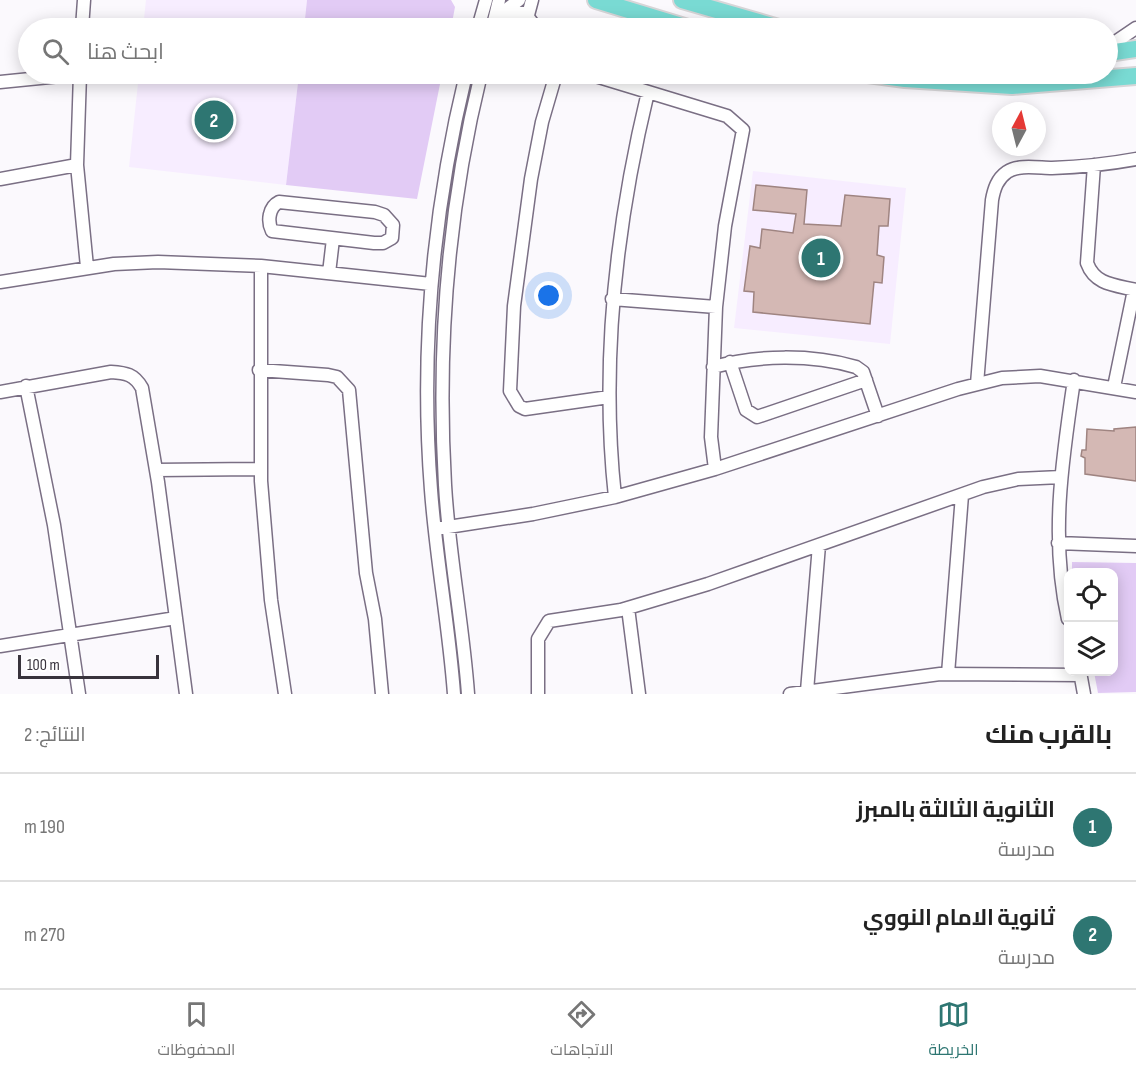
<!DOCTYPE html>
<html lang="ar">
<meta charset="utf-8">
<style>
:root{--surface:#fff;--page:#f6f6f6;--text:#222;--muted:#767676;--line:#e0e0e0;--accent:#2e7672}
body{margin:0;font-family:"Sofia Sans Condensed",Cairo,sans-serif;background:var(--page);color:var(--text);direction:rtl}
.controls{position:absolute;right:18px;bottom:18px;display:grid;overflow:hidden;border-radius:12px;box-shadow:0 3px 15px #0003}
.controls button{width:54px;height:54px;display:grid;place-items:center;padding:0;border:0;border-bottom:2px solid var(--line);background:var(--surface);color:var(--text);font:30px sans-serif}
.compass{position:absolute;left:992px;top:102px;width:54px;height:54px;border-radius:50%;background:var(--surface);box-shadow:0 3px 15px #0003;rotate:7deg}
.scale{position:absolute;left:18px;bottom:15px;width:141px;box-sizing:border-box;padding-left:6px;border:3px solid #38333c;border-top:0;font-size:16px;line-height:21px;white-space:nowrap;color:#38333c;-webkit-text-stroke:4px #fff;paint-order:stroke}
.you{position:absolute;left:549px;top:296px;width:21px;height:21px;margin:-15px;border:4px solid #fff;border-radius:50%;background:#1a73e8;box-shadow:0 0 0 9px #1a73e833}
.badge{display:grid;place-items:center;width:39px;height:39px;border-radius:50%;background:var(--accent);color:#fff;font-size:20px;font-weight:700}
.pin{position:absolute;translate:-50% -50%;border:3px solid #fff;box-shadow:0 2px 6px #0006}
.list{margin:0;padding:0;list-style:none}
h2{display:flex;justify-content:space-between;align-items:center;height:78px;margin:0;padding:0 24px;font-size:26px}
h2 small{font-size:20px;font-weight:400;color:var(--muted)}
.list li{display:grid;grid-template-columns:39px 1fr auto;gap:18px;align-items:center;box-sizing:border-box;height:108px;padding:0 24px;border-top:2px solid var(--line)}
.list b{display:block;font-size:22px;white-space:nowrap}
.list p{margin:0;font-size:20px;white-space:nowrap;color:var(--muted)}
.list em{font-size:20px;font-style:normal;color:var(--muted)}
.icon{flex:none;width:33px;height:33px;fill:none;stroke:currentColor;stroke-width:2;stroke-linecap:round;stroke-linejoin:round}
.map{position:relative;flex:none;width:1136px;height:694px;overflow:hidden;direction:ltr}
.search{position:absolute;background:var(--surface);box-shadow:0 3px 15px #0003;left:18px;right:18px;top:18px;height:66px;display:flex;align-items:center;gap:15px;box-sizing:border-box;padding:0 21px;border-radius:33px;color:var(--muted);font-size:22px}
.sheet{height:294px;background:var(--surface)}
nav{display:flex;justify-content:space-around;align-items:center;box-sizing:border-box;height:84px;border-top:2px solid var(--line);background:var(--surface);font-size:16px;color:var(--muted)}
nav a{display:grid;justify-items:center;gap:3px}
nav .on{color:var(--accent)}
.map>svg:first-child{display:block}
.built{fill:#f7edff}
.green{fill:#e2cbf5}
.building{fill:#d4b8b4;stroke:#9f8481;stroke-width:1.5}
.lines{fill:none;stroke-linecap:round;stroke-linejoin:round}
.minor-casing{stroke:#7a6f84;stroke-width:15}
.major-casing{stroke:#d7d6d8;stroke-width:20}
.minor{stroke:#fff;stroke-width:12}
.major{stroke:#79dad3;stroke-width:16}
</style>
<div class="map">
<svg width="1136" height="694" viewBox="0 0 1136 694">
<rect width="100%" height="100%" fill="#fbf9fd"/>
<path class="built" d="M146 0H307L304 28H143Z
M139 74H299L286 185 129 167Z
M753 171 906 188 890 344 734 328Z"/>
<path class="green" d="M307 0H451L455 7 451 28H304Z
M299 74H442L417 199 286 185Z
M1072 562 1136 563V692L1098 693 1094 672H1114V572H1072Z"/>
<path class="building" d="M756 185 807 190 804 224 841 226 845 195 890 199 888 226H879L877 255 884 257 882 283 874 282 870 324 753 312 754 292 744 291 750 246 760 248 762 229 793 233 796 214 753 210Z
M1136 427V481L1085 474V458L1081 456 1082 450H1086L1087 429 1114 431V429Z"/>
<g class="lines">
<g class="minor-casing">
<path id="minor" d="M528 15 532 0
M500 17 514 12 525 13 536 28
M494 21 499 0
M493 27 507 9 519 0
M82 28 84 0
M478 28 486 0
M1108 47 1136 28
M80 74 77 165 87 267
M556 74 542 122 531 179 514 306 510 391 519 406 525 409 609 397
M589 74 727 116 743 130 725 226 716 307 711 437 715 469
M0 82 80 74
M1094 165 1087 263C1095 285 1115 285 1136 290
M0 179 77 165
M279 202 375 212 384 215 393 225 392 238 383 243H374L272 231C267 221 269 207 279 202Z
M261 266V481L271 600 285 694
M329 273 333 239
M0 282 114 264 158 262 261 266 431 284
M612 299 716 307
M730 362 746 410 757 417 866 380
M713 367C757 355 811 354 856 367L863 372 878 416
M259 370 328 375 337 377 349 390 366 573 375 619 382 694
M977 384 992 200C994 189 997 179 1007 172 1019 164 1039 168 1052 168 1080 167 1109 164 1136 159
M26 386 54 525 79 694
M1114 387 1134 290
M0 392 111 372C126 373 134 374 142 388L158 482 186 694
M156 470 261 469
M615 497C600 360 616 225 648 92
M435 529 533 514 615 497 715 469 958 389 1002 378 1040 376 1136 392
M1058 543 1136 546
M628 608 639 694
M1068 619C1050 540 1062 460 1074 380
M0 646 176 618
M1080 672 1084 694
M948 674 962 495
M807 691 819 545
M454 694C449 626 436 558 431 490 420 350 433 210 466 74
M468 694C463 624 449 555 445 485 437 347 448 208 481 74
M538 694V639L549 621 621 610 708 584 983 487 1018 479 1061 477
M790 694 940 674 1081 675"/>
</g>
<g class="major-casing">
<path id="major" d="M596 0 688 28
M682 0 779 28
M1108 53 1136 49
M868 74 905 79 1012 86 1136 76"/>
</g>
<use href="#minor" class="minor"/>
<use href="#major" class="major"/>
</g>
</svg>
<div class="controls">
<button><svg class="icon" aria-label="locate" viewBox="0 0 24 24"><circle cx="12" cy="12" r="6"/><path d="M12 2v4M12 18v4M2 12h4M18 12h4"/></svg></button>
<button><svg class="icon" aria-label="layers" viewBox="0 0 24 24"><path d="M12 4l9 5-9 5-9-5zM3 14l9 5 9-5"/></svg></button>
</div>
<svg class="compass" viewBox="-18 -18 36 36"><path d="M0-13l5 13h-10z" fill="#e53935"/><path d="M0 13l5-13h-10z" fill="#767676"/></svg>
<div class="scale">100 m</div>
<div class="you"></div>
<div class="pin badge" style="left:821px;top:258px">1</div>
<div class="pin badge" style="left:214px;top:120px">2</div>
<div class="search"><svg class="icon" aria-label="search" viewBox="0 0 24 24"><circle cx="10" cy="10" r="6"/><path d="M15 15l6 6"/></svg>ابحث هنا</div>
</div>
<section class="sheet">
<h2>بالقرب منك<small>النتائج: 2</small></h2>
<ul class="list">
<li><span class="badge">1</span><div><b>الثانوية الثالثة بالمبرز</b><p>مدرسة</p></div><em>190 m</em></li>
<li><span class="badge">2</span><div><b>ثانوية الامام النووي</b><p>مدرسة</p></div><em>270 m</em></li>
</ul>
</section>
<nav>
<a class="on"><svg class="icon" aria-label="map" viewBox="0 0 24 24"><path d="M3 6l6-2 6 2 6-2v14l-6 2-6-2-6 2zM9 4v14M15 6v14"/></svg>الخريطة</a>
<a><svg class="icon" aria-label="directions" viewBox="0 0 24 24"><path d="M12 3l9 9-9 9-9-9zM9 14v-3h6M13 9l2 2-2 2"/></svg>الاتجاهات</a>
<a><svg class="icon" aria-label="saved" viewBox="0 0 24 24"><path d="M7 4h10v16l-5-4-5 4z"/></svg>المحفوظات</a>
</nav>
